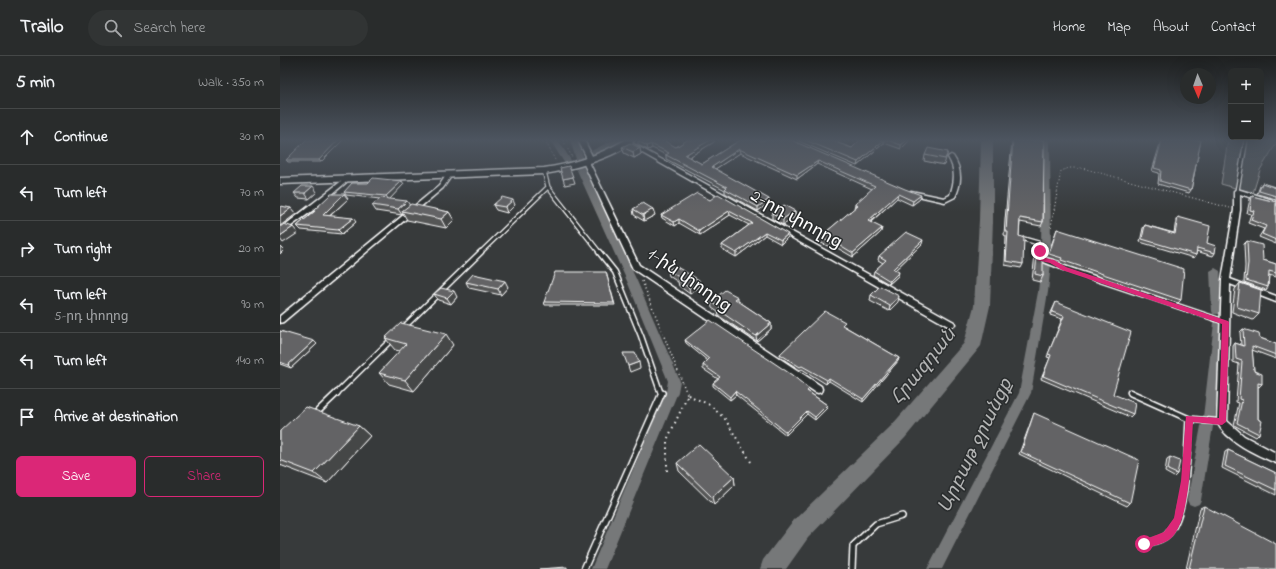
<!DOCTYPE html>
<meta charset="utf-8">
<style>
:root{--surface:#292c2c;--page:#313434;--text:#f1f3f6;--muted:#a5a7a9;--line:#454848;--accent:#db2777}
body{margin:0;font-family:"Indie Flower","Noto Sans Armenian",sans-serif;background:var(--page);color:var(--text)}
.controls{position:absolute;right:12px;top:12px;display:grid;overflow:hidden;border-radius:6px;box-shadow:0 4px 16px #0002}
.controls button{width:36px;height:36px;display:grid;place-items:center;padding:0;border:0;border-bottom:1px solid var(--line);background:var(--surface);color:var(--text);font:20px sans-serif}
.compass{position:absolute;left:900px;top:12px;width:36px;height:36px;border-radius:50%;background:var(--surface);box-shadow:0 4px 16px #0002;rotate:178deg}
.stop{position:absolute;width:12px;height:12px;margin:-9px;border:3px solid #db2777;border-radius:50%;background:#fff}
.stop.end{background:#db2777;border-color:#fff;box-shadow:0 1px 4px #0008}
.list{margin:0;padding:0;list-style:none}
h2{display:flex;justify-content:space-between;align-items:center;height:52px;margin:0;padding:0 16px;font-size:17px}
h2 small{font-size:13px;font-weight:400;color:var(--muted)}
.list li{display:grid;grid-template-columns:26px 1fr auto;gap:12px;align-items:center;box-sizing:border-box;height:56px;padding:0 16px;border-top:1px solid var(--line)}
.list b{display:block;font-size:15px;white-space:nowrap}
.list p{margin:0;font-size:13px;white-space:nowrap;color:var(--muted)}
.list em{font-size:13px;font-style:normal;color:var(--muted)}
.actions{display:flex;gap:8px;padding:12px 16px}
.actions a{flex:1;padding:9px 0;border:1px solid var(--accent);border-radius:6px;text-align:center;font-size:14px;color:var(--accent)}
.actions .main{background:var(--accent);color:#fff}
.icon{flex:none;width:22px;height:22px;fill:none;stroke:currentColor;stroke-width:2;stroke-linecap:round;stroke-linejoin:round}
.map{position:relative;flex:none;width:996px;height:513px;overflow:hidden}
header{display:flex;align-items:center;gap:24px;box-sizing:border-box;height:56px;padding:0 20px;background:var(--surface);border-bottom:1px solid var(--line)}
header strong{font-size:19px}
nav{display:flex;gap:22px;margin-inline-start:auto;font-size:14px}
.search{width:280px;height:36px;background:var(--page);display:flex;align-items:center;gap:10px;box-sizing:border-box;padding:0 14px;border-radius:22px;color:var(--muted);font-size:15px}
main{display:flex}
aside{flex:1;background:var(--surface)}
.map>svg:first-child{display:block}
.green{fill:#505354;stroke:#a8a9aa}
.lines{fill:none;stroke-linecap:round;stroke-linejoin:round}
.canal{fill:#767879;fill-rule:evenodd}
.river{fill:#767879;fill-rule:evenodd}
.lane-far2-casing{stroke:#fff;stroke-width:5.5}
.lane-far1-casing{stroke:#fff;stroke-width:7}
.lane-casing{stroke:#fff;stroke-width:8}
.street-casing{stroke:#fff;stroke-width:3}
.secondary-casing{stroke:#fff;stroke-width:3}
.path-far2{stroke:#fff;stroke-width:1;stroke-dasharray:1 2.5;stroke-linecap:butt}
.path-far1{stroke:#fff;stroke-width:1.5;stroke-dasharray:1 3;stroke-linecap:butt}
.path{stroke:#fff;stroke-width:2;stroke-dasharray:1.5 4;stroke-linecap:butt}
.lane-far2{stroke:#2a2d2e;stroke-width:3}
.lane-far1{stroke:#2a2d2e;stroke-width:4}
.lane{stroke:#2a2d2e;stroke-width:5}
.street{fill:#2a2d2e;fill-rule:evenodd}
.secondary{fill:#2a2d2e;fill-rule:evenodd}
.wall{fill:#555657;stroke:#fff}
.shaded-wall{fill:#454647;stroke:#fff}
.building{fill:#636465;stroke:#fff}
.route{fill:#db2777}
.labels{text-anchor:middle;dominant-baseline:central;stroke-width:3;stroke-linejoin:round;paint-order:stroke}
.street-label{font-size:18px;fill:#fff;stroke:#2a2d2e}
.water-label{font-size:19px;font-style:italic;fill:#b4b5b5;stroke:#2a2d2e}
</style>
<header>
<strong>Trailo</strong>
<div class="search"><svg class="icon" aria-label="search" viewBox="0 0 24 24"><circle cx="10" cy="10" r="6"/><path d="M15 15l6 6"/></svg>Search here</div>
<nav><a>Home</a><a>Map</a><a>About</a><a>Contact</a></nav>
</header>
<main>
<aside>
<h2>5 min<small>Walk · 350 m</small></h2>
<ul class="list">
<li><svg class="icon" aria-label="ahead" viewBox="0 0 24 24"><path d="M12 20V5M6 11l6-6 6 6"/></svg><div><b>Continue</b></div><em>30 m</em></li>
<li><svg class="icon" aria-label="left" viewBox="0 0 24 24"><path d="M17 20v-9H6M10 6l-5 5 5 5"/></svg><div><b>Turn left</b></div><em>70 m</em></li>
<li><svg class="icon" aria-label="right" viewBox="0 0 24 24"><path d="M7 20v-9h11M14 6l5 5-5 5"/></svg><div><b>Turn right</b></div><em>20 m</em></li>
<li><svg class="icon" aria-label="left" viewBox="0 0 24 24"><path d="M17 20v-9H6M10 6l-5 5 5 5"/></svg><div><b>Turn left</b><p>5-րդ փողոց</p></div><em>90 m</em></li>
<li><svg class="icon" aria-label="left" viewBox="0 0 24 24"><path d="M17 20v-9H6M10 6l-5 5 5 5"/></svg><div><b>Turn left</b></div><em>140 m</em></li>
<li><svg class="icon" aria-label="arrive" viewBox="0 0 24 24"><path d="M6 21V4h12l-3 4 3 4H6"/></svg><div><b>Arrive at destination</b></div></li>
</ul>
<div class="actions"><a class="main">Save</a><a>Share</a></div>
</aside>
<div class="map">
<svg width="996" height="513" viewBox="0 0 996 513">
<rect width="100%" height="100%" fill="#373a3b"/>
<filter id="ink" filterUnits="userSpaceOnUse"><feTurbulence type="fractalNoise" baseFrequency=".025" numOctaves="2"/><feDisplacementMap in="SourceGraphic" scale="8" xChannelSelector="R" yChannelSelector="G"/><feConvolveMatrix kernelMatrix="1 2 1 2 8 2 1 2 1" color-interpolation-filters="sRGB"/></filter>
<g filter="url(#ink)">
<path class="green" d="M948 84H996V88L980 114 973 137 941 128Z"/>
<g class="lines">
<path class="canal" d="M270 84H278L292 106 291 108H285Z
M290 84H298L304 103 303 105H300L296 103Z
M333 84H343L329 93 312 100H309L305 98Z
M762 84H770L771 201 766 204 771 207 768 236 751 337 662 513H647L739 337 758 236 761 207 766 204 761 201Z
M297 110H303L304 112 357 225 400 325 398 336 325 513H311L386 336 388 325 347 225 296 112Z
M935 212 940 215 942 255 941 258H933L932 255 930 215Z
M939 263 943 264 944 267 935 361 933 365 930 366 933 370 921 444 919 448 914 450 909 448 907 444 921 370 923 366 926 365 923 361 934 267 935 264Z"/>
<path class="river" d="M701 84H713V164L710 250 701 290 625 382 528 482 506 513H480L483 504 512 466 611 370 684 287 694 250 699 164Z"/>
<g class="lane-far2-casing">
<path id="lane-far2" d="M268 131 320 197
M957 135 966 84
M744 183 758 187 760 197
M200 197 268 131 264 115"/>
</g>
<g class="lane-far1-casing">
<path id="lane-far1" d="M319 196 335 216 361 280 381 338
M760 196 759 202 784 212 945 266
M124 271 201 196
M850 336 853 338
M56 338 112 283"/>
</g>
<g class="lane-casing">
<path id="lane" d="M851 337 909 363 942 366
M34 359 57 337
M864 488C871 486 881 485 887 479 908 459 907 392 909 363
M304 513 382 337
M572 513 573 490 596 468 622 460"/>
</g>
<g class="street-casing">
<path id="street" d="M298 84H304L312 100 309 106 359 209 541 330 542 333 541 336 538 337 535 336 353 213 303 106 306 100Z
M352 87 674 266 675 268 674 270H668L350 90V88Z
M671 99 673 100C682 113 682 127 675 141L665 146 629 138 628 137 631 135 664 142 670 139C675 125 676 114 668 101Z
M169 117 172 119 163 132 3 266 0 267V260L159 130 167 118Z
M68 120 70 121V123L32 155 0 178V173Z
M957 133 996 145V149L960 138V154L950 223 996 240V246L950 228 947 365 964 380 996 397V407C977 399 946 385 937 366L942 224 954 154V135Z"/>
</g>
<g class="secondary-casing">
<path id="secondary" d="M345 84H355C337 102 289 114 264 118L0 128V122L264 112C293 108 319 99 345 84Z"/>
</g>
<path class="path-far2" d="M265 84 276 106
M283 84 292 101
M771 171 781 115 789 112H802L950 152"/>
<path class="path-far1" d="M362 225 407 338"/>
<path class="path" d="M408 339 430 349 445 363 471 406
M387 415V384L408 339 407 337"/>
<use href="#lane-far2" class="lane-far2"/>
<use href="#lane-far1" class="lane-far1"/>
<use href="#lane" class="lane"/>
<use href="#street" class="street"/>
<use href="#secondary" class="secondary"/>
</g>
<path class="wall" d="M26 84 41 106H8L6 104Z
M407 84H434V86L409 101 422 108 460 84H511L640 143 632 149 617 142 591 166 601 176 573 201 554 190 552 192 539 186 540 181 575 152H574L575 148 592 133 537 108 517 123 460 97 435 113 489 147 478 155 445 137V134L386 103V99L372 92 368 94 358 89V85L396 91Z
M516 84H561L558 87 572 92 580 84H629V85L621 93 604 87 577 110Z
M732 84H764L763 166 761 170 740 166 739 180 743 208 741 212 725 209 726 180 724 179 725 164Z
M881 84H921L911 134 909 137 878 128 879 117 872 115Z
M342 91 360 92 361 98 354 102 344 97Z
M668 96 664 109 644 105 645 99Z
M982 127 995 131 996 129V143L977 138 980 130Z
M124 128 109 143 129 149 169 156 174 164 166 172 127 164 123 157 122 159 96 155 92 149 100 143 66 139 64 136Z
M37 136 29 143 18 142 14 137Z
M64 138 68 143 50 160 76 166 62 178 21 174 17 170 34 156 33 155Z
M972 140 996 146V188L979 181 984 173 968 167 971 158 967 157 970 143Z
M430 144 508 181 501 188 485 179 456 201 442 193V189L469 169 450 159 420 179 399 167 395 170 382 162 381 159Z
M213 149H235L227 157 216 154Z
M353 153 375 159 364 165 354 159Z
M515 155V161L503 169 492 163V157Z
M898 161 927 187 935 197 933 200 916 195V199L914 202 860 186 863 172 865 169 894 177 896 164Z
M777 173 901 244 898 247 785 209 780 207V205L767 201Z
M967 185 983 204 996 208V221L989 219 988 231 986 234 964 226 965 210 964 188Z
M642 188 615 214 618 220 609 228 593 219 594 215 603 207 598 204 599 200Z
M758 193 763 220 760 226 752 224 755 199Z
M388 214 420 230 410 238 399 230 398 226 389 220Z
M326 216 335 249H265L264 246Z
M186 226 228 231 221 239 189 232Z
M960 227 979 258 973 264 952 256 955 233Z
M154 238 177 241 171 248 158 244Z
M591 239 618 246 609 255 590 245Z
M458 241V245L491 267V273L477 285 439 260 438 256 432 252 431 246Z
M776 246 833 338 853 358 850 361 761 323 770 302 767 301 782 263 770 259Z
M564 270 619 302 618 305 583 346 549 325 546 328 522 313 520 314 500 301V298Z
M963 273 980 282 996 288V303L972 294 974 315 982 328 979 331 978 330V363L979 378 976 381 954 369 959 347 956 346 959 308 953 306V290L955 287 961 289 960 276Z
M0 275 37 288 11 312 0 308Z
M105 282 173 289 134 335 109 328 99 317 120 295 115 294Z
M405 284 529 336 547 349V352L535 364 527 358 506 379 456 339 450 344 433 330V327L438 323 423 313V309L428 305 406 287Z
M754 357 850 447 847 450 739 398 753 360Z
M79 370 90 380 47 427 0 409V375Z
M948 394 996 417V439L942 412 945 396Z
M890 401 897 418 894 421 885 416 887 403Z
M397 407 454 421 455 429 434 449 399 415Z
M924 450 996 513H906L920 452Z"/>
<path class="shaded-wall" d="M58 84H63L41 106 39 104Z
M430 84H434V86L406 103 405 99Z
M557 84H561L555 89V86Z
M604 84V87L577 110 578 106Z
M627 84H629V85L621 93V89Z
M371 88 372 92 368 94 367 90Z
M360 92 361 98 354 102 353 96Z
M459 93 460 97 432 115V111Z
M538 105 537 108 517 123V119Z
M293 121 295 127 285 129 283 123Z
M122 125 124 128 109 144 106 140Z
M33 130 37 136 29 143 25 137Z
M64 138 68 143 46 163 43 159Z
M618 138 617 142 587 169 588 165Z
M641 139 640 143 632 149 633 145Z
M489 143V147L478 155V151Z
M233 144 235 149 227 157 225 151Z
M127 145 131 151 122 155 123 157 122 159 118 153Z
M11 152 16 158 0 170V160Z
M373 153 375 159 364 165 363 159Z
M449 155 450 159 420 179 419 175Z
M515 155V161L503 169V163Z
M169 156 174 164 166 172 161 163Z
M73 162 76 166 62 178 58 174Z
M399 163V167L395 170 394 166Z
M13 171 18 177 3 187 0 183V180Z
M602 172 601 176 573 201V197Z
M485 176V179L456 201V197Z
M508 178V181L501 188V184Z
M643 184 642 188 612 217 613 213Z
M555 186 554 190 552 192 553 188Z
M0 190 4 194 0 198Z
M619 216 618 220 609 228 610 225Z
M419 224 420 230 410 238 409 232Z
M225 225 228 231 221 239 218 233Z
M174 235 177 241 171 248 167 242Z
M619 240 618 246 609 255 610 250Z
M491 267V273L477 285 476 280Z
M166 278 173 289 134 335 125 324Z
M34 285 37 288 11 312 8 309Z
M619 302 618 305 583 346V343Z
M359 306 360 312 350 316 348 310Z
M549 322V325L546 328 547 324Z
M455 335 456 339 450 344V341Z
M547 349V352L535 364V361Z
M527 355V358L506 379V376Z
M79 370 90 380 47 427 34 417Z
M454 421 455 429 434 449 432 441Z"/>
<path class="building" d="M26 84H58L39 104H6Z
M359 84H383L396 91 407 84H430L405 99 422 108 460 84H511L625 133 641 139 633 145 618 138 588 165 602 172 573 197 555 186 553 188 540 181 578 149 575 148 595 130 538 105 517 119 459 93 432 111 489 143 478 151 445 133 447 131 386 99 389 97 371 88 367 90 358 85Z
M525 84H557L555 86 572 92 580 84H604L578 106Z
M607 84H627L621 89Z
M733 84H764L763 166 740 162 739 180 744 182 743 208 726 205 728 176H726L727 160Z
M882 84H921L911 134 880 125 881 114 874 112Z
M350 87 360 92 353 96 342 91Z
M648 92 668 96 665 103 645 99Z
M289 110 293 121 283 123 280 112Z
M93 122 122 125 106 140 64 136 72 127H88Z
M982 127 996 132V140L979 135Z
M22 130H33L25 137H14Z
M417 137 430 144 438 138 508 178 501 184 485 176 456 197 442 189 472 167 449 155 419 175 399 163 394 166 381 159Z
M51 138H64L43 159 73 162 58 174 17 170 35 155H33Z
M972 140 996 146V184L982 178 986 170 971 164 974 155 970 154Z
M222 141 233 144 225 151 213 149Z
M101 142 127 145 118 153 92 149Z
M363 147 373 153 363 159 353 153Z
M131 148 169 156 161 163 122 155Z
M504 149 515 155 503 163 492 157Z
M1 150 11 152 0 160V151Z
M898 161 930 170 927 187 936 190 935 197 917 192 916 199 862 183 865 169 895 178Z
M4 168 13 171 0 180V171Z
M777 173 904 213 901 244 781 204 782 202 769 198Z
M626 176 643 184 613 213 619 216 610 225 594 215 606 204 599 200Z
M967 185 982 189 983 204 996 208V217L989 215 988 231 966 224 968 207Z
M758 193 759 198 763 200V220L755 218Z
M395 210 419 224 409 232 398 224 400 222 388 214Z
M275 216H326L334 247 264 246Z
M193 218 225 225 218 233 186 226Z
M960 227 981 234 979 258 957 251Z
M600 230 619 240 610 250 591 239Z
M161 232 174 235 167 242 154 238Z
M445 234 458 241 455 243 491 267 476 280 438 254 441 252 431 246Z
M776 246 851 276 833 338 855 347 853 358 763 320 771 299 768 298 784 260 772 256Z
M545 255 565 266 562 269 619 302 583 343 549 322 547 324 522 310 520 311 500 298Z
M430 264 512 319 529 333 527 335 547 349 535 361 527 355 506 376 455 335 450 341 433 327 440 321 423 309 429 303 405 284Z
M121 267 166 278 125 324 99 317 126 288 105 282Z
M963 273 979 278 980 282 996 288V299L972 290 974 315 982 318V328L978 327V363L982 365 979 378 957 367 962 344 959 343 962 305 956 303 955 287 964 290Z
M0 275 34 285 8 309 0 306Z
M343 297H355L359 306 348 310Z
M26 351 79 370 34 417 0 404V375Z
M754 357 859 404 850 447 741 396Z
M419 388 454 421 432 441 397 407Z
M948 394 996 417V434L945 410Z
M890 401 900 405 897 418 888 414Z
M924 450 996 488V513H909Z
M287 511V513H259Z"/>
</g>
<linearGradient id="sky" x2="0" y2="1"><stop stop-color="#1e2020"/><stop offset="0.54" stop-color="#4d5560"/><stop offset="1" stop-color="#4d5560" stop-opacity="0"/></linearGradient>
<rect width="996" height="156" fill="url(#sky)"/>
<path class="route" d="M758 193 763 195 762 201 774 204 786 211 948 265 949 266 946 366 942 369 913 366C911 392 911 467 890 483 884 488 872 490 864 493L861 491 860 488 861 485 884 476 894 462 901 425 906 360 939 362 942 268 782 214 770 207 757 204Z"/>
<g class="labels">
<g class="street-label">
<text transform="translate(516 164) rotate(29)">2-րդ փողոց</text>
<text transform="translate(409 225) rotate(35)">1-ին փողոց</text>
</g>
<g class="water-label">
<text transform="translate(644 311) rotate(-51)">Հրազդան</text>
<text transform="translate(696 390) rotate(-64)">Արբաթ ջրանցք</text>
</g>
</g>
</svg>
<div class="controls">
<button>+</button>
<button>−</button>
</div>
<svg class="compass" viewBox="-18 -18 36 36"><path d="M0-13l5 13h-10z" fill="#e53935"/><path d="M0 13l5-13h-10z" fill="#a5a7a9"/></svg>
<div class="stop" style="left:864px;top:488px"></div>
<div class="stop end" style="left:760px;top:195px"></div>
</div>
</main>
